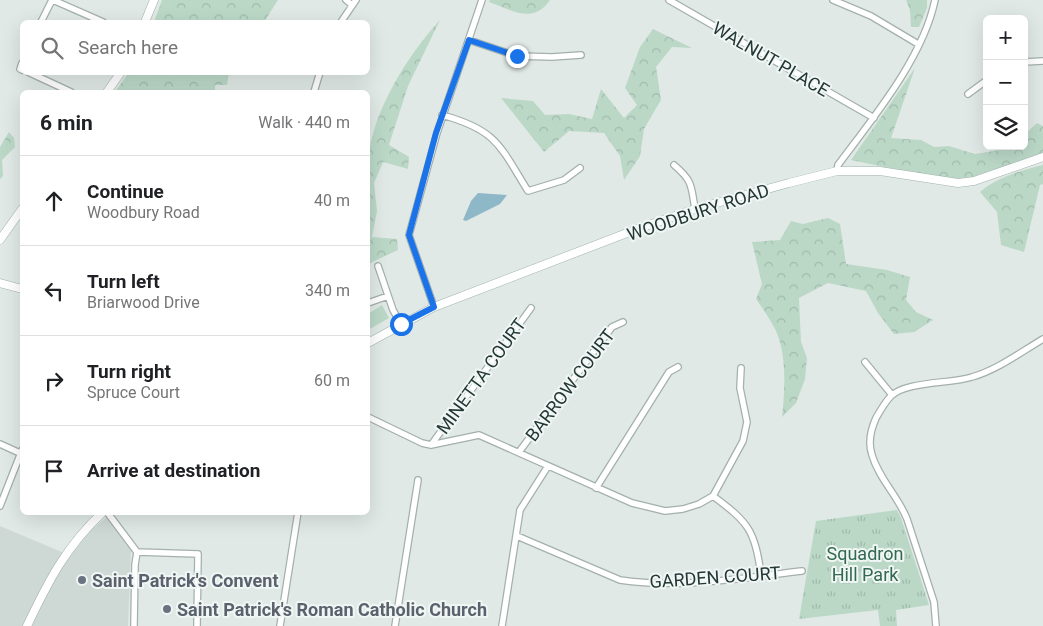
<!DOCTYPE html>
<meta charset="utf-8">
<style>
:root{--surface:#fff;--page:#f2f2f2;--text:#202124;--muted:#757577;--line:#e0e0e0}
body{margin:0;font-family:Roboto,sans-serif;background:var(--page);color:var(--text)}
.controls{position:absolute;right:15px;top:15px;display:grid;overflow:hidden;border-radius:8px;box-shadow:0 5px 20px #0002}
.controls button{width:45px;height:45px;display:grid;place-items:center;padding:0;border:0;border-bottom:1px solid var(--line);background:var(--surface);color:var(--text);font:25px sans-serif}
.stop{position:absolute;width:15px;height:15px;margin:-11px;border:4px solid #1a73e8;border-radius:50%;background:#fff}
.stop.end{background:#1a73e8;border-color:#fff;box-shadow:0 1px 5px #0008}
.list{margin:0;padding:0;list-style:none}
h2{display:flex;justify-content:space-between;align-items:center;height:65px;margin:0;padding:0 20px;font-size:21px}
h2 small{font-size:16px;font-weight:400;color:var(--muted)}
.list li{display:grid;grid-template-columns:32px 1fr auto;gap:15px;align-items:center;box-sizing:border-box;height:90px;padding:0 20px;border-top:1px solid var(--line)}
.list b{display:block;font-size:19px;white-space:nowrap}
.list p{margin:0;font-size:16px;white-space:nowrap;color:var(--muted)}
.list em{font-size:16px;font-style:normal;color:var(--muted)}
.icon{flex:none;width:28px;height:28px;fill:none;stroke:currentColor;stroke-width:2;stroke-linecap:round;stroke-linejoin:round}
.map{position:relative;flex:none;width:1043px;height:626px;overflow:hidden}
.search{position:absolute;background:var(--surface);box-shadow:0 5px 20px #0002;left:20px;top:20px;width:350px;height:55px;display:flex;align-items:center;gap:12px;box-sizing:border-box;padding:0 18px;border-radius:8px;color:var(--muted);font-size:19px}
.panel{position:absolute;background:var(--surface);box-shadow:0 5px 20px #0002;left:20px;top:90px;width:350px;height:425px;border-radius:8px}
.map>svg:first-child{display:block}
.built{fill:#ced9d5}
.grass{fill:#bbd8c7}
.forest{fill:url(#forest-crowns)}
.park{fill:url(#park-tufts)}
.water{fill:#8eb7c8}
.lines{fill:none;stroke-linecap:round;stroke-linejoin:round}
.street-casing{stroke:#a4b0ad;stroke-width:8}
.secondary-casing{stroke:#a1b3af;stroke-width:9}
.street{stroke:#fff;stroke-width:5.5}
.secondary{stroke:#fff;stroke-width:8}
.route{stroke:#1a73e8;stroke-width:6}
.worship-dot{fill:#6b7280;stroke:#f0f6f4;stroke-width:2}
.labels{text-anchor:middle;dominant-baseline:central;stroke-width:4;stroke-linejoin:round;paint-order:stroke}
.street-label{font-size:18px;fill:#233735;stroke:#f0f6f4}
.park-label{font-size:18px;fill:#32694f;stroke:#f0f6f4}
.worship-label{font-size:18px;font-weight:bold;fill:#5b616d;stroke:#f0f6f4;text-anchor:start}
</style>
<div class="map">
<svg width="1043" height="626" viewBox="0 0 1043 626">
<defs>
<pattern id="forest-crowns" width="20" height="18" patternUnits="userSpaceOnUse" patternTransform="scale(1.25)"><rect width="20" height="18" fill="#bbd8c7"/><path d="M2 6a3 3 0 1 1 6 0M12 15a3 3 0 1 1 6 0" fill="none" stroke="#a0baac"/></pattern>
<pattern id="park-tufts" width="24" height="20" patternUnits="userSpaceOnUse" patternTransform="scale(1.25)"><rect width="24" height="20" fill="#bbd8c7"/><path d="M3 7l-1-3M5 7V3M7 7l1-3M15 17l-1-3M17 17v-4M19 17l1-3" fill="none" stroke="#a0baac"/></pattern>
</defs>
<rect width="100%" height="100%" fill="#e0e9e6"/>
<path class="built" d="M107 517 131 549 128 626H0V526L69 555 85 535Z"/>
<path class="grass" d="M382 305 389 318 368 330V314Z"/>
<path class="forest" d="M162 0H278L264 22H154Z
M490 0H550C533 25 512 10 489 2Z
M906 0H927V8L919 27H911L910 10Z
M440 20 408 86 389 145 409 157 408 169 383 162 374 183 377 211 372 237 397 239 398 250 368 264C367 230 365 194 368 161 372 111 408 55 440 20Z
M653 29 692 48 672 47 656 67 661 100 644 129 640 156 624 180 620 156 604 133 569 131 544 152 501 98 533 101 545 115 569 114 592 119 601 89 624 118 637 105 625 88 640 47Z
M915 68 891 138 921 140 934 147 949 146 975 154 1024 146V135L1037 123 1043 126V157L956 182 851 160Z
M129 72H229V73L227 85H215V92H115Z
M9 132 14 138 15 147 2 160 3 176 0 179V147Z
M1043 165V184L1040 185 1024 252 1001 245 997 212 980 192C996 178 1022 170 1043 165Z
M828 218 840 224 846 264 887 270 910 277 906 300 916 312 933 320 914 332 894 334 878 313 866 291 828 283 799 298 801 342 807 358 805 379 796 403 782 417C785 391 787 352 775 329 770 319 763 309 756 299L762 284 752 242 780 240 791 221 803 224Z"/>
<path class="park" d="M897 510 901 518 929 605 896 610 897 626H880L878 610 799 619 816 521Z"/>
<path class="water" d="M478 193 507 195 500 204 466 221 463 220 471 201Z"/>
<g class="lines">
<g class="street-casing">
<path id="street" d="M53 0 103 22
M346 0 352 5
M669 0 874 118
M833 0 871 16 918 44
M41 22 52 0
M341 22 356 0
M469 40 517 56 552 57 581 55
M1024 62 1043 61
M22 63 20 69 22 70
M28 72 71 92
M314 92 320 72
M968 94 987 80
M442 115C497 130 500 146 528 191L564 180 580 168
M674 165C693 181 691 186 695 209
M837 171 838 165C873 118 923 58 935 0
M378 266 393 310 401 324
M368 303 388 296
M434 307 409 235 437 133 482 0
M865 362 892 395
M368 417 422 443 431 445 479 435 632 503 665 511 683 509 699 504 713 496 743 441 747 422 740 388 741 368
M0 444 22 454
M431 445 531 308
M519 452 612 327 623 322
M596 488 669 372 678 367
M713 496C748 522 756 531 761 576
M0 506 22 450
M107 512 137 552
M517 536 620 580C680 589 743 578 802 571
M137 552 198 554 197 626
M134 626 135 565 137 552
M280 626 298 512
M395 626 418 480
M502 626 520 510 548 466
M936 626 934 602 907 519C898 496 879 479 872 455 868 443 871 429 876 418 880 411 885 402 891 396 906 381 951 384 972 377 997 370 1021 352 1043 339"/>
</g>
<g class="secondary-casing">
<path id="secondary" d="M145 22 154 0
M107 92 121 72
M0 240 22 209
M0 283 22 289
M368 343 434 307 640 228 695 209 789 183 837 171H880L958 183 974 181 1043 157
M27 626C48 582 66 546 103 512"/>
</g>
<use href="#street" class="street"/>
<use href="#secondary" class="secondary"/>
</g>
<g class="lines">
<path class="route" d="M401 324 434 307 409 235 436 133 469 40 517 56"/>
</g>
<g class="worship-dot">
<circle cx="82" cy="580" r="5"/>
<circle cx="167" cy="609" r="5"/>
</g>
<g class="labels">
<g class="street-label">
<text transform="translate(771 59) rotate(30)">WALNUT PLACE</text>
<text transform="translate(698 212) rotate(-18)">WOODBURY ROAD</text>
<text transform="translate(481 376) rotate(-54)">MINETTA COURT</text>
<text transform="translate(570 385) rotate(-53)">BARROW COURT</text>
<text transform="translate(715 577) rotate(-4)">GARDEN COURT</text>
</g>
<g class="park-label">
<text x="865" y="553">Squadron<tspan x="865" dy="21">Hill Park</tspan></text>
</g>
<g class="worship-label">
<text x="92" y="580">Saint Patrick's Convent</text>
<text x="177" y="609">Saint Patrick's Roman Catholic Church</text>
</g>
</g>
</svg>
<div class="controls">
<button>+</button>
<button>−</button>
<button><svg class="icon" aria-label="layers" viewBox="0 0 24 24"><path d="M12 4l9 5-9 5-9-5zM3 14l9 5 9-5"/></svg></button>
</div>
<div class="stop" style="left:401px;top:324px"></div>
<div class="stop end" style="left:517px;top:56px"></div>
<div class="search"><svg class="icon" aria-label="search" viewBox="0 0 24 24"><circle cx="10" cy="10" r="6"/><path d="M15 15l6 6"/></svg>Search here</div>
<section class="panel">
<h2>6 min<small>Walk · 440 m</small></h2>
<ul class="list">
<li><svg class="icon" aria-label="ahead" viewBox="0 0 24 24"><path d="M12 20V5M6 11l6-6 6 6"/></svg><div><b>Continue</b><p>Woodbury Road</p></div><em>40 m</em></li>
<li><svg class="icon" aria-label="left" viewBox="0 0 24 24"><path d="M17 20v-9H6M10 6l-5 5 5 5"/></svg><div><b>Turn left</b><p>Briarwood Drive</p></div><em>340 m</em></li>
<li><svg class="icon" aria-label="right" viewBox="0 0 24 24"><path d="M7 20v-9h11M14 6l5 5-5 5"/></svg><div><b>Turn right</b><p>Spruce Court</p></div><em>60 m</em></li>
<li><svg class="icon" aria-label="arrive" viewBox="0 0 24 24"><path d="M6 21V4h12l-3 4 3 4H6"/></svg><div><b>Arrive at destination</b></div></li>
</ul>
</section>
</div>
